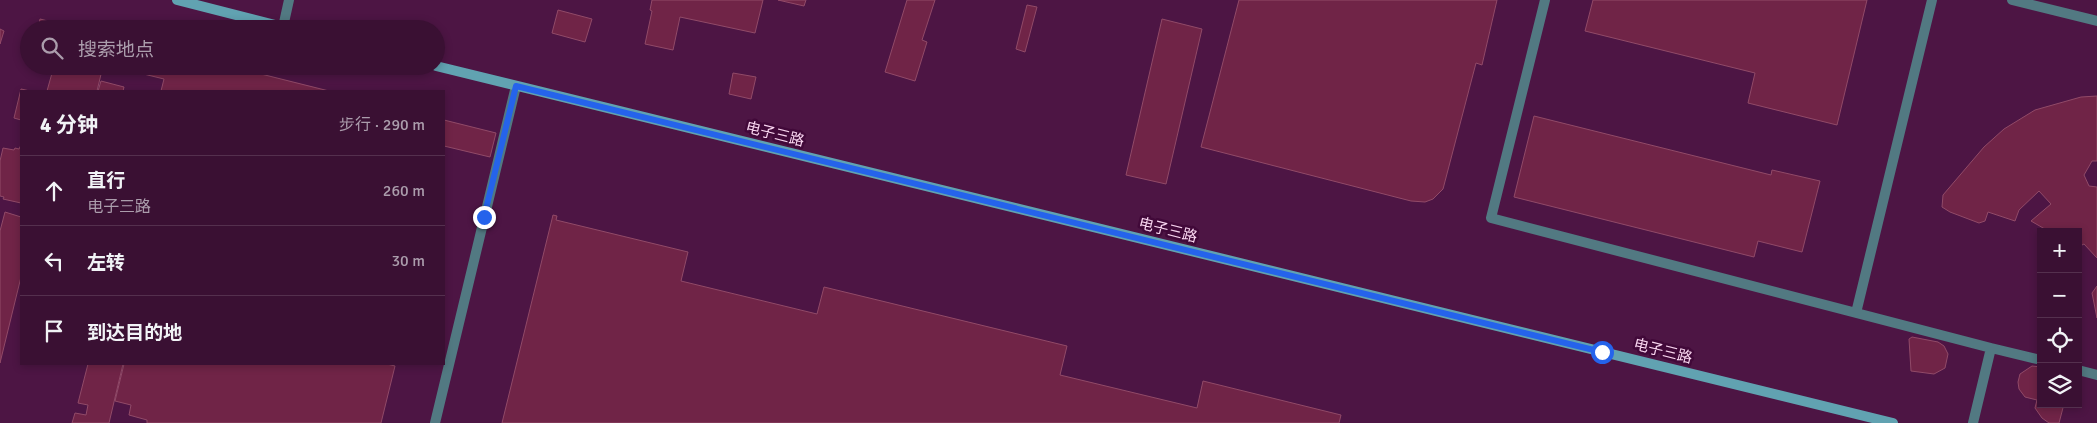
<!DOCTYPE html>
<html lang="zh">
<meta charset="utf-8">
<style>
:root{--surface:#3a1033;--page:#41193b;--text:#f1f3f6;--muted:#ab9dac;--line:#54304e}
body{margin:0;font-family:Signika,"Noto Sans SC",sans-serif;background:var(--page);color:var(--text)}
.controls{position:absolute;right:15px;bottom:15px;display:grid;overflow:hidden;border-radius:0px;box-shadow:0 2px 8px #0003}
.controls button{width:45px;height:45px;display:grid;place-items:center;padding:0;border:0;border-bottom:1px solid var(--line);background:var(--surface);color:var(--text);font:25px sans-serif}
.stop{position:absolute;width:15px;height:15px;margin:-11px;border:4px solid #2563eb;border-radius:50%;background:#fff}
.stop.end{background:#2563eb;border-color:#fff;box-shadow:0 1px 5px #0008}
.list{margin:0;padding:0;list-style:none}
h2{display:flex;justify-content:space-between;align-items:center;height:65px;margin:0;padding:0 20px;font-size:21px}
h2 small{font-size:16px;font-weight:400;color:var(--muted)}
.list li{display:grid;grid-template-columns:32px 1fr auto;gap:15px;align-items:center;box-sizing:border-box;height:70px;padding:0 20px;border-top:1px solid var(--line)}
.list b{display:block;font-size:19px;white-space:nowrap}
.list p{margin:0;font-size:16px;white-space:nowrap;color:var(--muted)}
.list em{font-size:16px;font-style:normal;color:var(--muted)}
.icon{flex:none;width:28px;height:28px;fill:none;stroke:currentColor;stroke-width:2;stroke-linecap:round;stroke-linejoin:round}
.map{position:relative;flex:none;width:2097px;height:423px;overflow:hidden}
.search{position:absolute;background:var(--surface);box-shadow:0 2px 8px #0003;left:20px;top:20px;width:425px;height:55px;display:flex;align-items:center;gap:12px;box-sizing:border-box;padding:0 18px;border-radius:28px;color:var(--muted);font-size:19px}
.panel{position:absolute;background:var(--surface);box-shadow:0 2px 8px #0003;left:20px;top:90px;width:425px;height:275px;border-radius:0px}
.map>svg:first-child{display:block}
.building{fill:#702447;stroke:#914a68}
.lines{fill:none;stroke-linecap:round;stroke-linejoin:round}
.street{stroke:#527982;stroke-width:10}
.secondary{stroke:#61a2b1;stroke-width:10}
.route{stroke:#2563eb;stroke-width:6}
.labels{text-anchor:middle;dominant-baseline:central;stroke-width:5;stroke-linejoin:round;paint-order:stroke}
.street-label{font-size:15px;fill:#fad7f1;stroke:#410939}
</style>
<div class="map">
<svg width="2097" height="423" viewBox="0 0 2097 423">
<rect width="100%" height="100%" fill="#4d1544"/>
<path class="building" d="M652 0H763L755 33 680 17 673 50 645 44 652 11 650 10Z
M778 0H806L804 6Z
M907 0H935L922 40 927 42 915 81 885 72Z
M1239 0H1497L1482 65 1476 63 1443 189 1433 199 1425 202 1411 201 1201 147Z
M1593 0H1867L1837 125 1748 103 1755 73 1585 31Z
M1027 5 1037 7 1025 52 1016 49Z
M558 10 592 19 585 42 552 33Z
M40 19 79 29H38Z
M1162 19 1202 29 1166 184 1126 175Z
M0 29 4 31 0 44Z
M54 66H103L97 91H47Z
M111 66H229L329 91H161L164 79Z
M733 73 756 77 751 99 729 94Z
M101 81 124 87 123 91H98Z
M21 89 30 91H21V120L14 118Z
M2097 96V161H2092L2084 175 2089 186 2097 187V258L2084 244 2078 247V232H2050L2031 221 2051 204 2039 191 2019 210 2015 221 1988 212 1985 221 1979 223 1950 212 1942 207 1943 195 1984 147 2004 129 2035 110 2081 97Z
M1534 116 1771 175 1772 170 1820 181 1802 252 1758 241 1754 257 1514 197Z
M444 120 496 133 490 157 444 146Z
M21 145V203L3 199 4 197 0 196V161L3 148 14 150 15 148 19 149Z
M5 212 21 217V277L0 363V231Z
M553 215 557 216 556 220 688 252 681 281 817 314 824 287 1067 346 1060 375 1197 408 1203 381 1341 415 1339 423H502Z
M2097 286V318L2092 293Z
M1912 337 1938 342 1944 346 1948 354 1945 368 1934 374 1911 371 1909 339Z
M88 364H123L109 423H72L75 413 86 415 88 405 78 403Z
M124 364H387L395 366 381 423H147V420L129 415 131 405 115 401Z
M2032 366 2041 367V404H2064L2059 423H2049L2042 418 2035 408 2037 400 2025 397 2019 389 2018 382 2020 374Z"/>
<g class="lines">
<path class="street" d="M1545 0 1491 218 1991 348 1973 423
M2012 0 2097 21
M283 27 289 0
M1856 313 1932 0
M1991 348 2041 360
M2078 370 2097 375
M435 423 516 86"/>
<path class="secondary" d="M177 0 291 29
M436 66 1893 423"/>
</g>
<g class="lines">
<path class="route" d="M484 217 516 86 1602 352"/>
</g>
<g class="labels">
<g class="street-label">
<text transform="translate(775 134) rotate(14)">电子三路</text>
<text transform="translate(1168 230) rotate(14)">电子三路</text>
<text transform="translate(1663 351) rotate(14)">电子三路</text>
</g>
</g>
</svg>
<div class="controls">
<button>+</button>
<button>−</button>
<button><svg class="icon" aria-label="locate" viewBox="0 0 24 24"><circle cx="12" cy="12" r="6"/><path d="M12 2v4M12 18v4M2 12h4M18 12h4"/></svg></button>
<button><svg class="icon" aria-label="layers" viewBox="0 0 24 24"><path d="M12 4l9 5-9 5-9-5zM3 14l9 5 9-5"/></svg></button>
</div>
<div class="stop" style="left:1602px;top:352px"></div>
<div class="stop end" style="left:484px;top:217px"></div>
<div class="search"><svg class="icon" aria-label="search" viewBox="0 0 24 24"><circle cx="10" cy="10" r="6"/><path d="M15 15l6 6"/></svg>搜索地点</div>
<section class="panel">
<h2>4 分钟<small>步行 · 290 m</small></h2>
<ul class="list">
<li><svg class="icon" aria-label="ahead" viewBox="0 0 24 24"><path d="M12 20V5M6 11l6-6 6 6"/></svg><div><b>直行</b><p>电子三路</p></div><em>260 m</em></li>
<li><svg class="icon" aria-label="left" viewBox="0 0 24 24"><path d="M17 20v-9H6M10 6l-5 5 5 5"/></svg><div><b>左转</b></div><em>30 m</em></li>
<li><svg class="icon" aria-label="arrive" viewBox="0 0 24 24"><path d="M6 21V4h12l-3 4 3 4H6"/></svg><div><b>到达目的地</b></div></li>
</ul>
</section>
</div>
